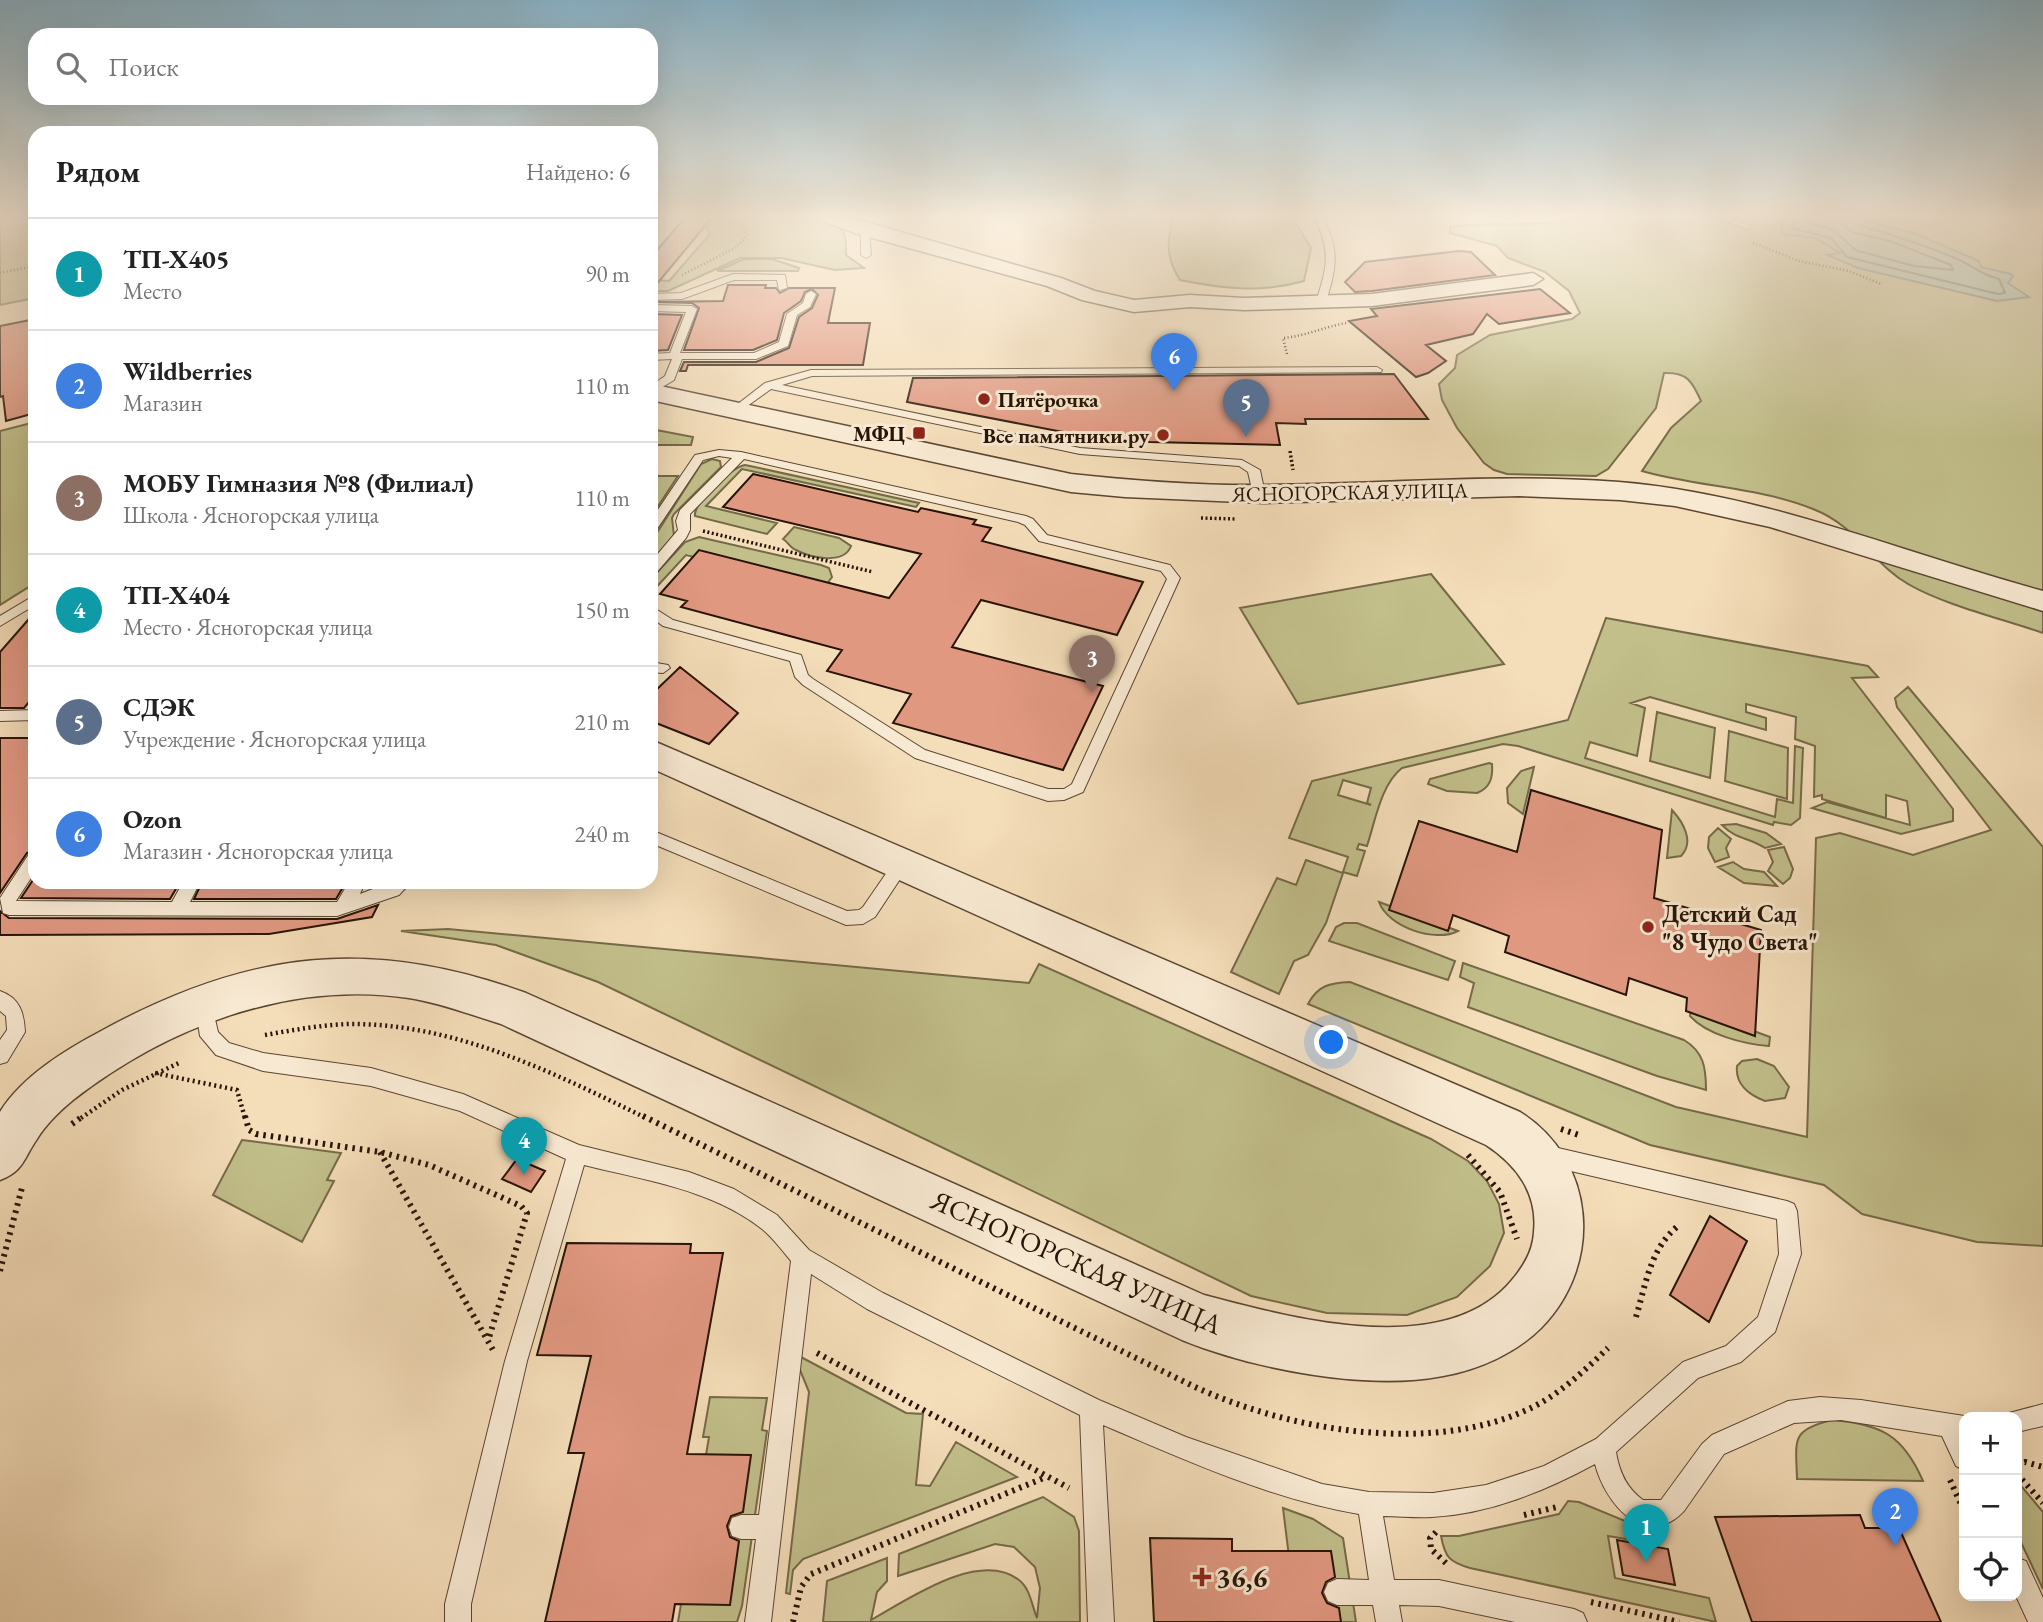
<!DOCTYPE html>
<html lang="ru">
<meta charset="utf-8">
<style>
:root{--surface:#fff;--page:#f6f6f6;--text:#222;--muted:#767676;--line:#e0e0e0;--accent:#2563eb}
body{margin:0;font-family:"EB Garamond",serif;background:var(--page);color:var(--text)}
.controls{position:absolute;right:21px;bottom:21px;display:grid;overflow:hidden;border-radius:14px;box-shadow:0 7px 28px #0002}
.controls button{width:63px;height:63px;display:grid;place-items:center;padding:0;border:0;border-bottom:2px solid var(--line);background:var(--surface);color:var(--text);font:35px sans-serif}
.you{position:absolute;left:1332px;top:1043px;width:24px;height:24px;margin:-18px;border:5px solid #fff;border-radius:50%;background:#1a73e8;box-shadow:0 0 0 10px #1a73e833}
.badge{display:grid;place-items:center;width:46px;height:46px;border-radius:50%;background:var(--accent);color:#fff;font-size:23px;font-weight:700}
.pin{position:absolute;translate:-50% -58px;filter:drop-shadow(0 2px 4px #0008)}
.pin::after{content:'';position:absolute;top:37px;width:24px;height:21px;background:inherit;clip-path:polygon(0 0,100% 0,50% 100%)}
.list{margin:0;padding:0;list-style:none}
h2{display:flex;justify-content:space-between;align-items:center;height:91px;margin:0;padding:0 28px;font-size:30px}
h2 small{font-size:23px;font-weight:400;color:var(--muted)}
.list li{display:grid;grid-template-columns:46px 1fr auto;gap:21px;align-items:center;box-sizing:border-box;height:112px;padding:0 28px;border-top:2px solid var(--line)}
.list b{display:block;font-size:26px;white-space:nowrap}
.list p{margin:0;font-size:23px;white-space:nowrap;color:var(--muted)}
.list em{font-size:23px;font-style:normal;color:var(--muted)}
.icon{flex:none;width:38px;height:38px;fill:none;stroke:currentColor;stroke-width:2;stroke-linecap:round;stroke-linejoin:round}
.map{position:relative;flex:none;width:2043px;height:1622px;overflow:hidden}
.search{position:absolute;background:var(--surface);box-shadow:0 7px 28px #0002;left:28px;top:28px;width:630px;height:77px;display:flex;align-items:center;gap:18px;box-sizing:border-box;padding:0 24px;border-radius:21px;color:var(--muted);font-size:26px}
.panel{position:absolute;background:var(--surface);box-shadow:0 7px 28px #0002;left:28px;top:126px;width:630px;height:763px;border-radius:21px}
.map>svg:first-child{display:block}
.green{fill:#c2bf8b;stroke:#756a48;stroke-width:2;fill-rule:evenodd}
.water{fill:#9cbcab;stroke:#6e7969;stroke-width:2}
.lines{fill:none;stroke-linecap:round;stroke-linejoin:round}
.shore{stroke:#626858;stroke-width:2}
.building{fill:#e19881;stroke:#281405;stroke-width:2}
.service-casing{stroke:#5b4632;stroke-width:2}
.minor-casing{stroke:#5b4632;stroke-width:3}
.tertiary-casing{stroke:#5b4632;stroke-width:3}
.path-far3{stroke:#281405;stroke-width:2.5;stroke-dasharray:1 2.5;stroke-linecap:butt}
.path-far2{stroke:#281405;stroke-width:3.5;stroke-dasharray:2 2.5;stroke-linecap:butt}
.path-far1{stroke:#281405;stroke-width:4.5;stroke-dasharray:2 3.5;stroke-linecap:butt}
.path{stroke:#281405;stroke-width:6;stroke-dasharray:2.5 5;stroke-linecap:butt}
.service{fill:#f8e9d2;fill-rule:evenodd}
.minor{fill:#f8e9d2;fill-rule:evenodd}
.tertiary{fill:#f8e9d2;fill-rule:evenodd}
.poi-dot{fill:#8f2418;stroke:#f8e9d2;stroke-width:2.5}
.labels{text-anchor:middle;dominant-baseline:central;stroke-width:6;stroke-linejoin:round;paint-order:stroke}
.far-poi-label{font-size:21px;font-weight:bold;fill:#281405;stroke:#f8e9d2;text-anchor:end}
.far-street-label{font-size:21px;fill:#281405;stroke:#f8e9d2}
.poi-label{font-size:24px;font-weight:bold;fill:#281405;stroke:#f8e9d2;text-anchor:start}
.near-street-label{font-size:28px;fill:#281405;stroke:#f8e9d2}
.near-poi-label{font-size:28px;font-weight:bold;fill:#281405;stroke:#f8e9d2;text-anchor:start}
</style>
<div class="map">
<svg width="2043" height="1622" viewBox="0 0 2043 1622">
<rect width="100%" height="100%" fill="#f4ddb9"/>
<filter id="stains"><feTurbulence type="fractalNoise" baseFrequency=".00286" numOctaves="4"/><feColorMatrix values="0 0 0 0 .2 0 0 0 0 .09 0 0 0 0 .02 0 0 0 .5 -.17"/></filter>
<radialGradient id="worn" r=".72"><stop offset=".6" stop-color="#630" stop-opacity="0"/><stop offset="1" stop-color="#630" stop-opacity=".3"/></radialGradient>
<path class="green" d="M0 214H35V298L0 305Z
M684 214C716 214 820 206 841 229 847 236 846 245 846 255L864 268 835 270 781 258H740L668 291H651V279L669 281 710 234 704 224Z
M1174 214H1290L1311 248 1304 281C1262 293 1223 289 1180 280 1165 257 1167 240 1174 214Z
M1588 214H2043V633C2003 619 1944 605 1908 584 1873 564 1857 526 1813 509 1758 487 1698 487 1642 471L1671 428 1701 401C1692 381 1687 372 1664 373L1656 408 1608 469 1596 476 1507 474 1494 470 1484 463 1457 428 1442 400 1439 384 1455 368 1457 355 1490 335 1572 319 1580 313 1569 291 1545 272 1508 258 1497 246 1450 233V227C1496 220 1544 231 1588 214Z
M744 259H772L799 268 798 271H717Z
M35 422V583L0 605V431Z
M651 429 693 437 691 445H651Z
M712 459 720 461 721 467 674 514 672 518 674 536 651 562V542L701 464Z
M745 465 750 466 919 503 916 507 742 469 706 506 777 523 767 534 695 516C693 503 731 467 745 465Z
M651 476H678L651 517Z
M794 527 839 538 851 546C844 565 811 558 796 550 790 548 788 542 783 539Z
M699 537 821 565 829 568 832 577 823 589 686 555 651 593V579L685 542Z
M1431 574 1504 664 1298 704 1240 608Z
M1606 618 1868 666 1878 677 1852 678 1953 809V821L1901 834 1812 808 1827 802 1910 825 1907 801 1886 795V818L1822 799V795L1814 797 1815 746 1795 739 1796 717 1746 704V712L1766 718V730L1650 697 1631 703 1645 708 1637 756 1590 742 1585 758 1775 817 1777 799 1793 803 1795 746 1803 748 1800 818 1791 825 1774 822 1773 825 1518 746 1503 744 1402 768C1381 784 1375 822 1367 846L1359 844 1357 849 1365 851 1357 876 1343 872 1348 857 1289 838 1312 781 1568 720ZM1343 780 1371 788 1367 803 1371 805 1338 795Z
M1908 687 2043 847V1246L1977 1242 1862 1214 1824 1185 1650 1145 1308 1004C1318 985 1330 983 1350 982L1676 1107 1807 1137 1816 838 1840 833 1913 855 1991 830 1897 707 1895 698Z
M1657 712 1715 728 1710 778 1650 761Z
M1729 731 1788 748 1787 799 1725 781Z
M1489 763 1492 764C1493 778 1490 788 1477 793L1447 791 1428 784 1430 779Z
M1534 767 1523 814 1508 803 1507 788 1521 771Z
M1672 810C1683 822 1695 842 1681 856L1667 858Z
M1736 824 1766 833 1781 844 1765 848C1747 836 1738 841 1722 825Z
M1718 828 1731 839 1726 848 1729 857 1715 862 1708 848 1709 837Z
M1784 847 1793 869 1790 878 1783 884 1768 871 1773 862 1768 850Z
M1306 860 1343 873 1326 923 1308 955 1294 961 1279 994 1231 972 1277 878 1296 885Z
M1733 862 1744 869 1764 872 1777 886 1744 883 1718 867Z
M1379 902 1458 931C1435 943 1388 927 1379 902Z
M1344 923H1357L1455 961 1448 980 1329 941 1336 927Z
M448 929 1029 983 1039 964 1431 1139 1468 1161 1487 1181 1499 1204 1504 1233 1490 1266 1457 1297 1407 1315 1327 1313 1251 1296 598 982 496 945 401 931Z
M1463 963 1684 1040C1704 1052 1706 1068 1706 1090L1657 1076 1468 1007 1474 983 1460 977Z
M1691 1008 1770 1037 1769 1046C1744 1044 1707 1035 1690 1016Z
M1757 1059 1774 1066 1789 1087 1785 1098 1765 1101C1749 1095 1735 1084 1737 1066L1742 1061Z
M242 1140 341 1153 327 1180 334 1181 302 1242 213 1195Z
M799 1356 906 1413 923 1414 916 1485 930 1486 956 1442 1017 1477 803 1559 793 1570 790 1594 786 1593 809 1392 800 1370Z
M710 1397 767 1398 762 1430 767 1431 742 1606 737 1622H678L709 1437H703Z
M1832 1420C1881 1424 1903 1435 1923 1481L1797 1479C1796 1440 1790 1430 1832 1420Z
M2017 1481 2043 1512V1589L2017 1534Z
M1043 1497 1074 1517 1079 1531 1080 1622H823L827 1581 887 1558V1581L877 1592 871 1620C907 1600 979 1549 1019 1580 1030 1588 1032 1606 1037 1618L1040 1588 1035 1567 1014 1547 995 1544 898 1576 899 1554Z
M1568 1501 1579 1502 1642 1528 1656 1544 1608 1536 1615 1578 1709 1598 1716 1622 1470 1568C1449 1562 1445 1557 1441 1536H1459L1559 1514Z
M1283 1508 1313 1519 1343 1538 1356 1622H1297Z"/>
<path class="water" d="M1790 214H1855L1868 221 1916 234 1979 261 1981 267 2011 274 2013 276 2008 283 2029 297 1997 301 1858 268 1827 255 1840 253 1815 238 1782 234 1781 224Z"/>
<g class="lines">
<path class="shore" d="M1795 214 1792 228 1831 238 1847 257 1998 294 2005 293 1999 279C1981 275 1972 265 1955 258 1922 244 1890 234 1855 224L1850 214
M1804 214 1805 222 1834 230 1855 250 1914 266 1953 270 1951 265 1890 241 1852 232 1843 225 1841 214"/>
</g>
<path class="building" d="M688 214H703L710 220 651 291V257Z
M1459 251 1471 252 1495 275 1372 291 1355 292 1345 282 1365 262Z
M728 285H766L765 288H776L780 293 789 288H835L828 323H870L863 365H688L686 371H680L684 362H756L789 348 799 317 812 308 818 295 812 289 805 292 801 301 784 313 777 340 753 350H684L699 308 692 303 655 302 723 301Z
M1540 289 1570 313 1499 324 1487 314 1473 334 1426 345 1446 361 1428 373 1416 377 1349 321 1377 316 1371 309Z
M651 314 682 315 668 350 651 351Z
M35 319V413L6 421 3 396 0 397V326Z
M1394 374 1428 419H1305L1306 424 1276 423 1280 445 1150 442 1068 433 907 402 913 378Z
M753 474 918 512 921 508 976 520 973 524 991 528 982 541 1143 582 1117 635 981 600 952 647 1103 686 1063 770 893 723 911 694 827 671 842 650 681 607 687 601 660 594 699 550 889 598 921 554 723 507Z
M35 612V695L24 708H0V652Z
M680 667 738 713 709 744 651 721V695Z
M0 738H35V851L27 853 0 893Z
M1531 790 1662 830 1654 898 1761 930 1755 1036 1686 1011 1687 998 1629 978 1626 995 1505 952 1509 936 1453 915 1448 931 1389 910 1419 821 1517 852Z
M35 877V882H180L170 899 21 898Z
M202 882H346L336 899H194Z
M378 905 372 917 269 934 0 935V911L9 918 337 919Z
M517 1159 545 1171 531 1192 502 1179Z
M1710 1216 1747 1241 1709 1322 1670 1295Z
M567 1243 691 1244 690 1253H723L687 1454 751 1455 743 1512 731 1516 727 1526 730 1537 739 1541 730 1605 675 1604 672 1622H545L584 1453H568L591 1356 537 1355Z
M1860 1515 1865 1528H1899L1941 1622H1752L1715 1517Z
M1150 1538 1232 1539V1551H1331L1335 1577 1326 1582 1322 1593 1327 1603 1339 1608 1341 1622H1154Z
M1617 1540 1668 1549 1675 1585 1623 1575Z"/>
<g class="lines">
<g class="service-casing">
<path id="service" d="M1313 214H1321C1340 251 1337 264 1326 302L1321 305 1316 302C1328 264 1331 251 1313 214Z
M1706 214H1719L1754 227 1747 229Z
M865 227 869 230 871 255 866 258 861 255V230Z
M733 274 785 275 787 288 779 290 777 280H734L682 299 651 300V294L681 293Z
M811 291 816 294 810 307 797 315 788 346 756 359H682L674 380 651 394V386L665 376 672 359 651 360V354L670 353 686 312 651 311V305L692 306 697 309 680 353H754L779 342 787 314 803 303 806 294Z
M1377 367 1382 370 1381 372 812 376 782 385 1080 448 1242 460 1260 470 1265 494 1259 498 1253 494 1248 472 1239 466 1080 454 771 389 739 412 730 410 765 383 811 370Z
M719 450 741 452 1026 516 1033 519 1047 535 1170 565 1180 578 1083 792 1064 800 1048 801 915 758 803 685 795 677 790 661 663 626 651 617V606L673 620 801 655 808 675 813 679 925 750 1048 789H1064L1072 784 1167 579 1161 571 1039 541 1025 525 1018 522 744 459 690 514V530L686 538 656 573 651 574V562L678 530 676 521 680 510 732 458 719 456 703 460 655 532 651 533V520L695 455Z
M35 595V605L0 626V616Z
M651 662 668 665 670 668 663 673 651 672Z
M35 710V720L0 721V711Z
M651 830 847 911 859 910 863 907 896 859H908L910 864 875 917 863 924 846 925 651 843Z
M35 853V872L16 901 172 902 183 882H200L190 902H337L349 882H365L360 894 391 882H411L399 895 337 916 9 915 3 913 0 898 29 854Z
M0 991C20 998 24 1013 25 1032L7 1062 0 1064V1040L7 1030 6 1016 0 1011Z
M204 996 210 998 218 1032 229 1043 263 1053 371 1068 463 1094 579 1145 689 1172 734 1189 777 1215 809 1250 883 1293 1099 1400 1186 1437 1322 1484 1369 1492 1433 1493 1486 1485 1544 1466 1596 1439 1683 1362 1726 1346 1758 1317 1779 1254 1777 1219 1545 1165 1538 1162 1535 1155 1538 1148 1545 1145 1787 1201 1794 1204 1797 1211 1801 1254 1775 1332 1741 1362 1698 1378 1616 1452C1619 1471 1626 1488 1643 1500H1661L1702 1444 1712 1435 1788 1401 1820 1397 1861 1400 1971 1417H1964V1470L1956 1466 1942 1436 1841 1420 1794 1423 1724 1454 1684 1511C1645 1552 1605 1503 1595 1464 1545 1491 1490 1514 1432 1517 1416 1518 1399 1516 1383 1516L1394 1580H1439L1574 1609 1583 1613 1587 1622H1515L1439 1606 1399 1605 1402 1622H1376L1373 1605H1337L1328 1601 1324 1592 1328 1583 1337 1579 1369 1580 1359 1514C1273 1500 1183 1459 1103 1425L1114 1622H1088L1080 1415 867 1309 811 1274 771 1622H745L756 1539H741L732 1536 729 1527 732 1518 741 1515H759L791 1261C782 1250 772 1237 762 1229 712 1189 643 1180 584 1165L527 1361 471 1604V1622H445V1604L505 1361 566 1159 460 1111 371 1086 263 1071 216 1055 200 1036 195 1004 198 998Z
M2043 1404V1426L2017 1432V1417H2007L2009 1413Z
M2017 1558 2026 1561 2043 1598V1622H2028L2016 1596Z"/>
</g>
<g class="minor-casing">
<path id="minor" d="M811 214H838L1061 278 1095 291 1134 300 1190 295 1244 298 1372 294 1533 273 1543 279 1533 285 1372 306 1244 310 1190 307 1134 312 1082 300 1047 286 858 234 814 218Z"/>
</g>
<g class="tertiary-casing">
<path id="tertiary" d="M651 384 1071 474C1136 481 1200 486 1266 485 1384 484 1502 473 1619 482 1766 494 1902 553 2043 591V611L1770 527 1675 506 1620 500 1519 496 1264 503 1125 497 1071 492 651 400Z
M651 740 1520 1112C1596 1160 1604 1264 1541 1328 1516 1353 1478 1370 1443 1376 1366 1391 1254 1369 1182 1340L501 1024C471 1015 441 1003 409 998 289 980 167 1027 73 1100 61 1110 45 1125 37 1139 23 1159 24 1171 0 1180V1112C22 1076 67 1049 103 1030 248 951 370 936 526 993L1204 1295C1291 1318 1445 1361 1512 1280 1524 1266 1533 1251 1534 1232 1538 1194 1517 1165 1486 1145L651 768Z"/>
</g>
<path class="path-far3" d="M1753 243 1799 261 1849 271 1881 284
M0 273 35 266
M682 275 735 248 747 236 742 226 714 214
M1287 354 1283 338C1306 336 1324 327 1346 323"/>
<path class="path-far2" d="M1290 451 1293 470
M1201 518 1237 519
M703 531 873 572"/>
<path class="path-far1" d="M265 1035C293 1030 321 1025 349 1024 455 1023 554 1073 646 1118
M155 1073 237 1090 245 1118
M81 1118 122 1090 181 1062"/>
<path class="path" d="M245 1116 249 1130 256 1134 380 1152 429 1165 521 1206 527 1213 488 1341
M643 1116 1193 1386C1289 1431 1434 1456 1533 1407 1561 1393 1585 1370 1608 1348
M72 1124 83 1116
M1561 1129 1579 1135
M380 1152 493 1350
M1468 1155 1500 1192 1517 1239
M0 1271 23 1184
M1636 1317C1646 1284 1650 1249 1678 1226
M817 1353 1069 1488
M2017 1464 2025 1462 2043 1467
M2017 1474 2043 1503
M1950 1480 1964 1511
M1524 1515 1557 1507
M1436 1532 1430 1538 1431 1549 1448 1565
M1591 1602 1679 1622
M793 1622 801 1587 811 1574 1046 1477"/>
<use href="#service" class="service"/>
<use href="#minor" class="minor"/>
<use href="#tertiary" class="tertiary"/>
</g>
<linearGradient id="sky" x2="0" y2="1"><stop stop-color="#89b7d0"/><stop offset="0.49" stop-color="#faf0e0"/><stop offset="1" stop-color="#faf0e0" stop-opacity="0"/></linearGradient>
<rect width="2043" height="441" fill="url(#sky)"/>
<g class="poi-dot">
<circle cx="984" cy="399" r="7"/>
<rect x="912" y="426" width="14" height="14" rx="3.5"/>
<circle cx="1163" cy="435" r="7"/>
<circle cx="1648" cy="927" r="7"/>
<path d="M1198.5 1566.5h7v7h7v7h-7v7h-7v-7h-7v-7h7z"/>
</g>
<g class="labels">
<g class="far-poi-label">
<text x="998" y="399" text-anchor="start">Пятёрочка</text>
<text x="905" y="433">МФЦ</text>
<text x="1149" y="435">Все памятники.ру</text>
</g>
<g class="far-street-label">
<text transform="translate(1350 492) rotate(-1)">ЯСНОГОРСКАЯ УЛИЦА</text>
</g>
<g class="poi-label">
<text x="1662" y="913">Детский Сад<tspan x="1662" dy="28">"8 Чудо Света"</tspan></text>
</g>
<g class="near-street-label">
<text transform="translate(1077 1262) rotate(24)">ЯСНОГОРСКАЯ УЛИЦА</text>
</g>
<g class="near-poi-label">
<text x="1216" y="1577">36,6</text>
</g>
</g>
<rect width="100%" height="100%" filter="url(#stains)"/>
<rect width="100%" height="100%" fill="url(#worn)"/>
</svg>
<div class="controls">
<button>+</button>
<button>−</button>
<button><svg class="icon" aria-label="locate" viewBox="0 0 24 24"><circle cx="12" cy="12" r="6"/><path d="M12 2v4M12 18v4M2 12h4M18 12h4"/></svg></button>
</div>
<div class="you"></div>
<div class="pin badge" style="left:1646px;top:1562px;background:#0f9aa8">1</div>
<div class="pin badge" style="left:1895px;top:1546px;background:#3f7fe0">2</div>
<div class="pin badge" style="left:1092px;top:693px;background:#8d6e63">3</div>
<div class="pin badge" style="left:524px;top:1175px;background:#0f9aa8">4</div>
<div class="pin badge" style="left:1246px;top:437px;background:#5c6f8a">5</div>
<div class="pin badge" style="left:1174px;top:391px;background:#3f7fe0">6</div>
<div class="search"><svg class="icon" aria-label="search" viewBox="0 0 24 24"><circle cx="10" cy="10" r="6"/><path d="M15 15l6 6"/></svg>Поиск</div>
<section class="panel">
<h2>Рядом<small>Найдено: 6</small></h2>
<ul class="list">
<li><span class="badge" style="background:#0f9aa8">1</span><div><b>ТП-Х405</b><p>Место</p></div><em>90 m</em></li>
<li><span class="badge" style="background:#3f7fe0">2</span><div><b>Wildberries</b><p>Магазин</p></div><em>110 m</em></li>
<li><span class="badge" style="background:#8d6e63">3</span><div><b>МОБУ Гимназия №8 (Филиал)</b><p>Школа · Ясногорская улица</p></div><em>110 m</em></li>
<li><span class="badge" style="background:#0f9aa8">4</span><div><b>ТП-Х404</b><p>Место · Ясногорская улица</p></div><em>150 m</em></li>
<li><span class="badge" style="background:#5c6f8a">5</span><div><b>СДЭК</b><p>Учреждение · Ясногорская улица</p></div><em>210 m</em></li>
<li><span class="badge" style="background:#3f7fe0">6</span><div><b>Ozon</b><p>Магазин · Ясногорская улица</p></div><em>240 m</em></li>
</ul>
</section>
</div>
